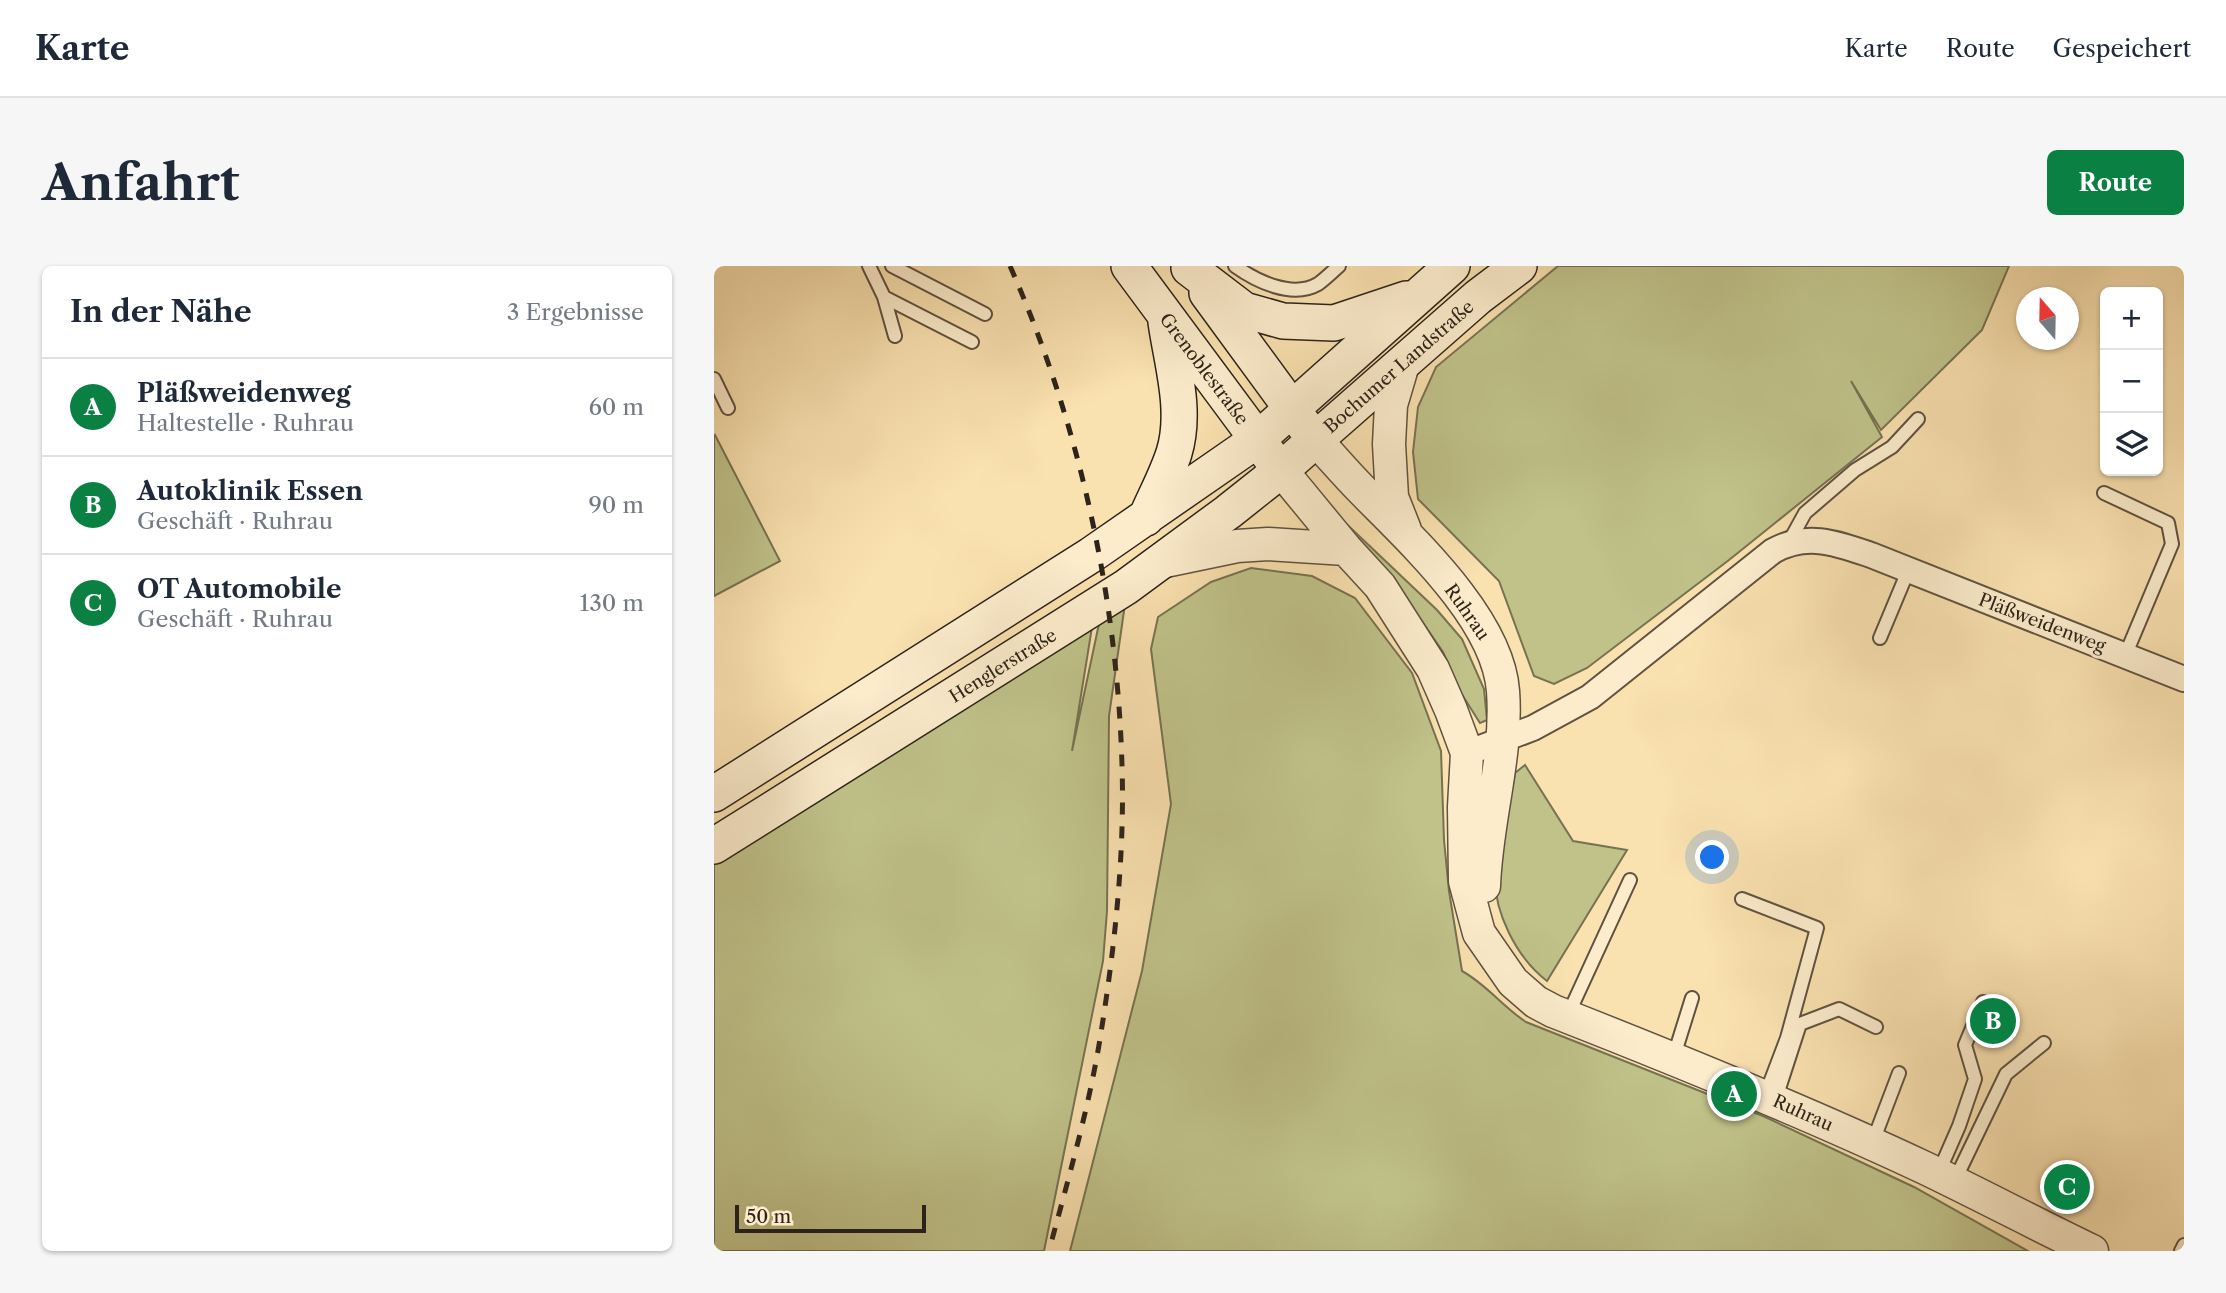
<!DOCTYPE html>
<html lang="de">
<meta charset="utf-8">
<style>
:root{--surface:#fff;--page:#f6f6f7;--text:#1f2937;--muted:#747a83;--line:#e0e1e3;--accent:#0b8043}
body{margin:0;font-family:"Libre Caslon Text",serif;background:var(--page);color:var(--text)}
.controls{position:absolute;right:21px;top:21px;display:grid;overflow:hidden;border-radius:10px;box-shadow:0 2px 5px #0004}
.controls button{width:63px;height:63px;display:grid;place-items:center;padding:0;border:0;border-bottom:2px solid var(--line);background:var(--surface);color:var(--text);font:35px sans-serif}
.compass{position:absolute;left:1302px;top:21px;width:63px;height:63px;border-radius:50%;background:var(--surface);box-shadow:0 2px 5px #0004;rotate:340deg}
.scale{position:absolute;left:21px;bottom:18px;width:191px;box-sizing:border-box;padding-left:7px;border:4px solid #2d231a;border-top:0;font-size:19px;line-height:24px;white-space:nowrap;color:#2d231a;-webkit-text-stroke:5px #fceccc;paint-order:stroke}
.you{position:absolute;left:999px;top:592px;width:24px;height:24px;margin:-18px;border:5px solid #fff;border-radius:50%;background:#1a73e8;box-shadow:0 0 0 10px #1a73e833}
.badge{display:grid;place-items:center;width:46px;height:46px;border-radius:50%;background:var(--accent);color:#fff;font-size:23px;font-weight:700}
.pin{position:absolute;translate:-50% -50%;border:4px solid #fff;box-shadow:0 2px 7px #0006}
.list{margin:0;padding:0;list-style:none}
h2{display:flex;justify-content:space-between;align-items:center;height:91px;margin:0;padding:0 28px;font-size:30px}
h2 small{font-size:23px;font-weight:400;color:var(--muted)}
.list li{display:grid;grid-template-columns:46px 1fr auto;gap:21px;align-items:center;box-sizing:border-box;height:98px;padding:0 28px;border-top:2px solid var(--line)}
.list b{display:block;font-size:26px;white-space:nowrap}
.list p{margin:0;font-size:23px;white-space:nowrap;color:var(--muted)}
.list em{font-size:23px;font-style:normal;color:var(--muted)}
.icon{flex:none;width:38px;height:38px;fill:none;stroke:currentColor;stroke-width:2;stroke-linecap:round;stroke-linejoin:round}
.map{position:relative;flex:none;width:1470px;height:985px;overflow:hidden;border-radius:10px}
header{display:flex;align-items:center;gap:42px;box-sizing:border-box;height:98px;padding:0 35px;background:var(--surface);border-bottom:2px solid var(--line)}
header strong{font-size:33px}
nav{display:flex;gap:38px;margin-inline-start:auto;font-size:24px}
.intro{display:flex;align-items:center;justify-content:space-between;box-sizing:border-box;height:168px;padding:0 42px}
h1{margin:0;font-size:49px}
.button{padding:18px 32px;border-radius:10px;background:var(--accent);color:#fff;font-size:24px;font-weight:700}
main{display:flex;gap:42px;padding:0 42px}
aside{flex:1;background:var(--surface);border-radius:10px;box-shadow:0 2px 5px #0004}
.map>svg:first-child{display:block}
.green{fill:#c0c28a;stroke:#767252;stroke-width:2}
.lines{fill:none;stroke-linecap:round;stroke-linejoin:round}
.service-casing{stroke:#605240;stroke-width:16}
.minor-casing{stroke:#605240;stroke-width:28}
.tertiary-casing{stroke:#605240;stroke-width:35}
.secondary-casing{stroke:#2d231a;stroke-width:38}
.service{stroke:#fceccc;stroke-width:12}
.minor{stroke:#fceccc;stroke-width:24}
.tertiary{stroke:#fceccc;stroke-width:32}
.secondary{stroke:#fceccc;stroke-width:35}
.rail{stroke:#2d231a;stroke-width:5;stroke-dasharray:12 12;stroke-linecap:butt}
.labels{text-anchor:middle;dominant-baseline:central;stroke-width:6;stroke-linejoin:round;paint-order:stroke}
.street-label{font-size:18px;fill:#2d231a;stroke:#fceccc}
</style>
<header>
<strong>Karte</strong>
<nav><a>Karte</a><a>Route</a><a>Gespeichert</a></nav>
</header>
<div class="intro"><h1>Anfahrt</h1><a class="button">Route</a></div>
<main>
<aside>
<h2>In der Nähe<small>3 Ergebnisse</small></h2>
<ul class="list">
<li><span class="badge">A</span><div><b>Pläßweidenweg</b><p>Haltestelle · Ruhrau</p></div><em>60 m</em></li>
<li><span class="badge">B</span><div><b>Autoklinik Essen</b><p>Geschäft · Ruhrau</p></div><em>90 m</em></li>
<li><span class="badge">C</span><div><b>OT Automobile</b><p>Geschäft · Ruhrau</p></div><em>130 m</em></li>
</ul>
</aside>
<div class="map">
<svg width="1470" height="985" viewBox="0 0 1470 985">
<rect width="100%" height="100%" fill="#fae1b0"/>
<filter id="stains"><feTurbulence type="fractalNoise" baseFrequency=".00286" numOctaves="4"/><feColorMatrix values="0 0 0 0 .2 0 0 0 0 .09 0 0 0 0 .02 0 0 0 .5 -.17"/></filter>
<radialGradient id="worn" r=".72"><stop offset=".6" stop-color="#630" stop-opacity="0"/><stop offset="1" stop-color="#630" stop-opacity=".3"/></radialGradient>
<path class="green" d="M844 0H1295L1268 64 1167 164 1137 115 1168 171 1015 294 873 402 840 418 820 410 785 315 704 233 699 186 704 141 722 101Z
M1 169 66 295 0 330V170Z
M603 230 723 344 748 373 770 423 773 454 766 457 747 427 729 386 687 325Z
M537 302 598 310 641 332 698 407 727 485 730 574 735 625 748 705C772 718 789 741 812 756L1049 850 1200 921 1314 985H356L428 705 457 538 437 383 444 351 497 316Z
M411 338 395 450 393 645 389 695 330 985H0V584L379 355 358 485 386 353Z
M811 499 859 575 913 584 833 715C803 692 779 646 781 607 781 597 785 586 787 576 792 553 797 530 801 507Z"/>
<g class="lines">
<g class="service-casing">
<path id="service" d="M155 0 170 31 181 70
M178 0 271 48
M521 0C542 15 578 33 604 18 611 13 618 6 625 0
M170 31 258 76
M0 113 14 142
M1390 227 1454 257 1458 278 1411 390
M1075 276 1091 247 1141 204 1178 181 1204 153
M1166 372 1194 305
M1028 633 1103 662 1073 772 1051 830
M853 751 916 614
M959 793 978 732
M1061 835 1086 758 1125 743 1162 761
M1158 878 1185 807
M1224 908 1245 860 1261 813 1251 779 1269 736
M1240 916 1292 808 1330 777
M1467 985 1470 979"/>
</g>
<g class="minor-casing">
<path id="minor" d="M753 487 819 462 876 431 1059 285C1093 266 1122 277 1157 289L1470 413"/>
</g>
<g class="tertiary-casing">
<path id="tertiary" d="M690 95 677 139 675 178 678 231 691 264
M601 173C617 190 632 208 648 224 697 274 784 353 789 425 794 490 772 555 770 620
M567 204 632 283 666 320 719 403 737 444 753 487 750 541 751 615 765 667 799 716 822 736 839 745C964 794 1090 845 1211 902 1267 929 1322 958 1378 985
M446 296 523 280 554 278 632 283"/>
</g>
<g class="secondary-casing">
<path id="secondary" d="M415 0 558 193
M475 2 530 44 569 55 620 57 692 33
M493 27 592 162
M432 252C441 231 453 209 460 187 473 145 458 98 452 56
M0 528 377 289 543 174 738 0
M0 580 412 321 514 246 567 204 764 31 805 0"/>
</g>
<use href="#service" class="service"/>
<use href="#minor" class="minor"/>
<use href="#tertiary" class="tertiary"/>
<use href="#secondary" class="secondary"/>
<path class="rail" d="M296 0C365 156 403 329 408 499 411 591 400 688 385 779 373 849 353 917 335 985"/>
</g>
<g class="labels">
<g class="street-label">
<text transform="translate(685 101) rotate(-41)">Bochumer Landstraße</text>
<text transform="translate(490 103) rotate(53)">Grenoblestraße</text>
<text transform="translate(753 346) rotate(55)">Ruhrau</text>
<text transform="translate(1328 357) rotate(21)">Pläßweidenweg</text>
<text transform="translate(289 400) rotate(-32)">Henglerstraße</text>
<text transform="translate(1089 847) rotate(24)">Ruhrau</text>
</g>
</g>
<rect width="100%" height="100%" filter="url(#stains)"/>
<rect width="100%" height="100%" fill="url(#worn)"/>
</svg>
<div class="controls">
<button>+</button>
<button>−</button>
<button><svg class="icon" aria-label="layers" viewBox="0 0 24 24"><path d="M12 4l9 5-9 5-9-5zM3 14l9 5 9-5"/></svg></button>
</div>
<svg class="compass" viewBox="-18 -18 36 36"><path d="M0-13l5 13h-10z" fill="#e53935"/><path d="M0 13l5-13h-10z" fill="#747a83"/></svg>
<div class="scale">50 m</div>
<div class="you"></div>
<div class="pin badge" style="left:1020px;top:828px">A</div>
<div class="pin badge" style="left:1279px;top:755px">B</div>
<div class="pin badge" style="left:1353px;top:921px">C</div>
</div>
</main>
